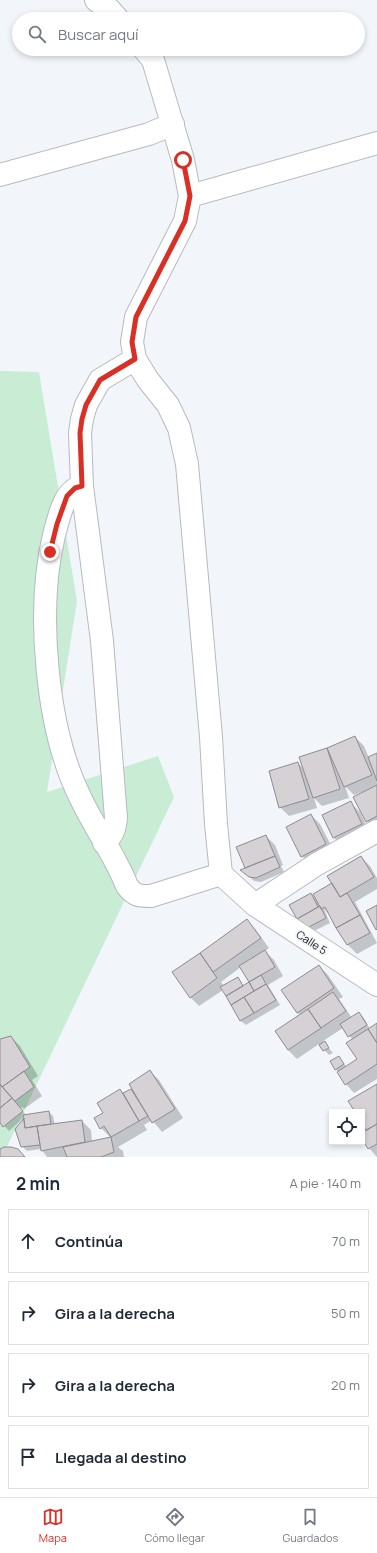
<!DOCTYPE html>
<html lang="es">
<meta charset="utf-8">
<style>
:root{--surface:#fff;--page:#f2f2f3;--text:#1f2937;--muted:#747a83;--line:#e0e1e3;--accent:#d93025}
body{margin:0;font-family:Manrope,sans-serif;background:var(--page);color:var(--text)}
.controls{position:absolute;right:12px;bottom:12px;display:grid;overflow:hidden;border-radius:0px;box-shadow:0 2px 6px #0003}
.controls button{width:36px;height:36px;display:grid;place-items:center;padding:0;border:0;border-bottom:1px solid var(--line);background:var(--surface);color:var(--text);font:20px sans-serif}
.stop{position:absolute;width:12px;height:12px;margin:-9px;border:3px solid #d93025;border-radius:50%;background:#fff}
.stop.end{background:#d93025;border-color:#fff;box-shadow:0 1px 4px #0008}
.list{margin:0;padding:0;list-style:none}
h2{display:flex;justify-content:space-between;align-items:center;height:52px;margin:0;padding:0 16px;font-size:17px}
h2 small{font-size:13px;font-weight:400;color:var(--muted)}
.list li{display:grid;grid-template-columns:26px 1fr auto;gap:12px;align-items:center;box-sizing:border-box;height:64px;margin:0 8px 8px;padding:0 8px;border:1px solid var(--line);border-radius:0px}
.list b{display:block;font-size:15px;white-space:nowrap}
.list em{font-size:13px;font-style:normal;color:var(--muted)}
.icon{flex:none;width:22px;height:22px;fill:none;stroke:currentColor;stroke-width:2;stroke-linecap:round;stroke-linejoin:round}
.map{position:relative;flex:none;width:377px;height:1157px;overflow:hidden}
.search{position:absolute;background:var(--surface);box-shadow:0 2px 6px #0003;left:12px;right:12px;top:12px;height:44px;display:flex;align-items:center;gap:10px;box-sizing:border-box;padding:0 14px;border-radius:22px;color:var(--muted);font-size:15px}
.sheet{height:340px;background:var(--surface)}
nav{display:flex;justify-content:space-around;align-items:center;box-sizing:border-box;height:56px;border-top:1px solid var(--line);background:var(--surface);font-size:11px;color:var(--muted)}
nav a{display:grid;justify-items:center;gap:2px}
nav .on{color:var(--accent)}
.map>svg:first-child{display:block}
.green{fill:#c8edd4}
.shadow{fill:#0003;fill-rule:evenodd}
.building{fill:#d5d1d5;stroke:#8f8c90}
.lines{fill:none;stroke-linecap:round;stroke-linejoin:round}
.minor-casing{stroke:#b6babe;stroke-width:24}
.minor{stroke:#fff;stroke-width:22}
.route{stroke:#d93025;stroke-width:5}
.labels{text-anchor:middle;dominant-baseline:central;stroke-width:3.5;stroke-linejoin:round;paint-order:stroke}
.street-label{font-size:11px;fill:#161718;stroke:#f2f6fa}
</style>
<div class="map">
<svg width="377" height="1157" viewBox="0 0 377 1157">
<rect width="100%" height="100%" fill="#f2f6fa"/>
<path class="green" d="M0 371 39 372 77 601 47 792 158 756 174 797 2 1157H0Z"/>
<path class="shadow" d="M355 737 364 746 369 758 377 754V829L376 830 367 821 362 792 354 795 345 786 349 798 322 806 314 798 317 808 289 816 280 807 298 763 305 770 301 757 328 749Z
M350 802 360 812 370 833 343 847 334 838 323 816Z
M311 815 320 824 335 853 311 865 302 856Z
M266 836 275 845 283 865 281 866 284 872 261 882 254 881 242 870 246 868Z
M361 857 370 866 377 878V889L355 902 377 943 357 954 348 945 332 917 324 909 330 923 308 934 304 930 290 905 311 894 317 901 333 883Z
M247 921 256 930 269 948 265 951 274 960 283 976 268 985 280 1005 246 1025 241 1021 223 990 199 1006 190 997 173 972ZM241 967 251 983 244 986 238 978 224 986 221 982Z
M319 966 328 975 343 997 339 999 352 1018 359 1013 364 1018 370 1029 377 1024V1079L354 1093 346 1084 331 1062 338 1057 347 1067 359 1059 353 1040 343 1028 323 1041 333 1053 329 1055 319 1044 297 1059 288 1050 300 1015 297 1012Z
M11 1037 20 1046 38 1076 32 1080 42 1096 24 1109 22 1107 20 1108 26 1115 49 1112 53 1116 55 1125 82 1121 91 1130 92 1142 111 1138 101 1128 105 1113 120 1090 124 1094 131 1090 134 1093 150 1071 159 1080 183 1118 162 1132 152 1120 144 1125 147 1130 118 1147 123 1151 124 1157H47L41 1149 27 1151 22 1146 25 1117 9 1131 0 1121V1040Z
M377 1085V1157L369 1148 362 1137V1134L367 1131 362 1122V1112H356Z"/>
<path class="building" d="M355 736 372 775 344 787 327 748Z
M327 748 340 789 313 798 299 757Z
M377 753V781L368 757Z
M298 762 309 799 279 808 269 771Z
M377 785V816L366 822 353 797Z
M351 801 362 824 333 838 322 815Z
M311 814 326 844 301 857 286 827Z
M266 835 275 856 245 868 236 847Z
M275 856 280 867 256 878 249 877 240 870Z
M361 856 374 877 340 897 327 876Z
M332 883 340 897 347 893 360 915 336 928 325 907 321 909 313 894Z
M311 893 318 907 297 919 289 905Z
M377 905V929L376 930 366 911Z
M320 906 326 918 303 930 297 919Z
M360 915 370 933 347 945 336 928Z
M247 919 261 938 213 972 200 953Z
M265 950 275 967 249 982 239 966Z
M200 953 217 978 190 998 172 972Z
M319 965 334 988 297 1013 281 990Z
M261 975 266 984 254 991 249 982Z
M238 977 243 986 226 996 220 987Z
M249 982 254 991 231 1005 226 996Z
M266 984 276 1000 254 1013 244 997Z
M333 992 346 1011 321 1028 308 1009Z
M244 997 254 1013 240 1021 231 1005Z
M308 1009 321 1028 288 1050 275 1031Z
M359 1012 367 1025 348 1037 340 1024Z
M377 1023V1043L368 1029Z
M368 1029 377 1043V1064L345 1085 337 1072 357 1059 346 1043Z
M11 1036 30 1067 2 1087 0 1084V1039Z
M325 1041 329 1048 323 1051 319 1045Z
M339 1056 344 1064 335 1070 330 1061Z
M150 1070 175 1109 152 1123 129 1084Z
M24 1071 34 1087 15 1101 2 1087Z
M0 1084 12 1098 0 1108Z
M377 1084V1124L366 1130 362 1124V1112H355L348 1101Z
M120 1089 139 1121 111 1137 104 1126 100 1129 94 1118 103 1113 97 1103Z
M131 1089 148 1116 139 1121 123 1093Z
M12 1098 23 1111 3 1127 0 1123V1108Z
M49 1111 51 1124 25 1128 23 1115Z
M24 1118 25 1128 37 1126 40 1145 21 1147 15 1129Z
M82 1120 85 1142 41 1151 37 1126Z
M377 1124V1144L368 1149 362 1139V1133Z
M111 1137 114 1152 101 1157H67L63 1147Z
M4 1147H11L18 1149 25 1157H0V1149Z"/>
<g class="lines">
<g class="minor-casing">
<path id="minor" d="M96 0 110 10 118 19
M144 49 153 60 183 160 190 196 185 221 136 317 132 342 135 359 148 380 168 405 179 428 187 464 211 737 216 824 221 874 255 905 377 985
M0 175 149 134 173 124
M190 196 377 143
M82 486C63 491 59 518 54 535 36 610 46 728 80 797 94 827 115 855 127 886 135 896 138 896 151 896L221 874
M104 843C113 835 115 829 116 818L102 641 82 486 80 433 82 419 86 405 100 380 135 359
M255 905 317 864 377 831"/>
</g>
<use href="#minor" class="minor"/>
</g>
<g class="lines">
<path class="route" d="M50 552 57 524 67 496 75 488 82 486 80 433 82 419 86 405 100 380 135 359 132 342 136 317 185 221 190 196 183 160"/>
</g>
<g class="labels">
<g class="street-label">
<text transform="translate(312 942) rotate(33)">Calle 5</text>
</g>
</g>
</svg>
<div class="controls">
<button><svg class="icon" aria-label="locate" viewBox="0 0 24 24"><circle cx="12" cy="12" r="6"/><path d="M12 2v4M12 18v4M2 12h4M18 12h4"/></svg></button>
</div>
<div class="stop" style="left:183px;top:160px"></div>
<div class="stop end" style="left:50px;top:552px"></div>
<div class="search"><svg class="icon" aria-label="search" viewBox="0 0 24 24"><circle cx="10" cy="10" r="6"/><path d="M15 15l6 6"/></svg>Buscar aquí</div>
</div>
<section class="sheet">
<h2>2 min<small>A pie · 140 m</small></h2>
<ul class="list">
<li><svg class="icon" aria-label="ahead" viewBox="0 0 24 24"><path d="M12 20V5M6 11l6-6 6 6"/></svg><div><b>Continúa</b></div><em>70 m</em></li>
<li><svg class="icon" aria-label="right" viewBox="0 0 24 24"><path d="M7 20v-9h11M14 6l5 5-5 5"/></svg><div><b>Gira a la derecha</b></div><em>50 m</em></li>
<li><svg class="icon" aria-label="right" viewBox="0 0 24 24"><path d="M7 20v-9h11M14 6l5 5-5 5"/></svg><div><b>Gira a la derecha</b></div><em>20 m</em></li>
<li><svg class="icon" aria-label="arrive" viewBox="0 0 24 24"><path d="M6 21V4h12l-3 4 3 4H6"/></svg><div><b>Llegada al destino</b></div></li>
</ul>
</section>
<nav>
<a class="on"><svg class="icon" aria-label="map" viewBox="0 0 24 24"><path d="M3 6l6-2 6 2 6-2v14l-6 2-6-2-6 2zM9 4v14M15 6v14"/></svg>Mapa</a>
<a><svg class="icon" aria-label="directions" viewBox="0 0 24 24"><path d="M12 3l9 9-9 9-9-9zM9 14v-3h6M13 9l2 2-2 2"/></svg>Cómo llegar</a>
<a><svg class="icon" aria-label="saved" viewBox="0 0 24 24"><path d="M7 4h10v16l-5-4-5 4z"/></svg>Guardados</a>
</nav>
